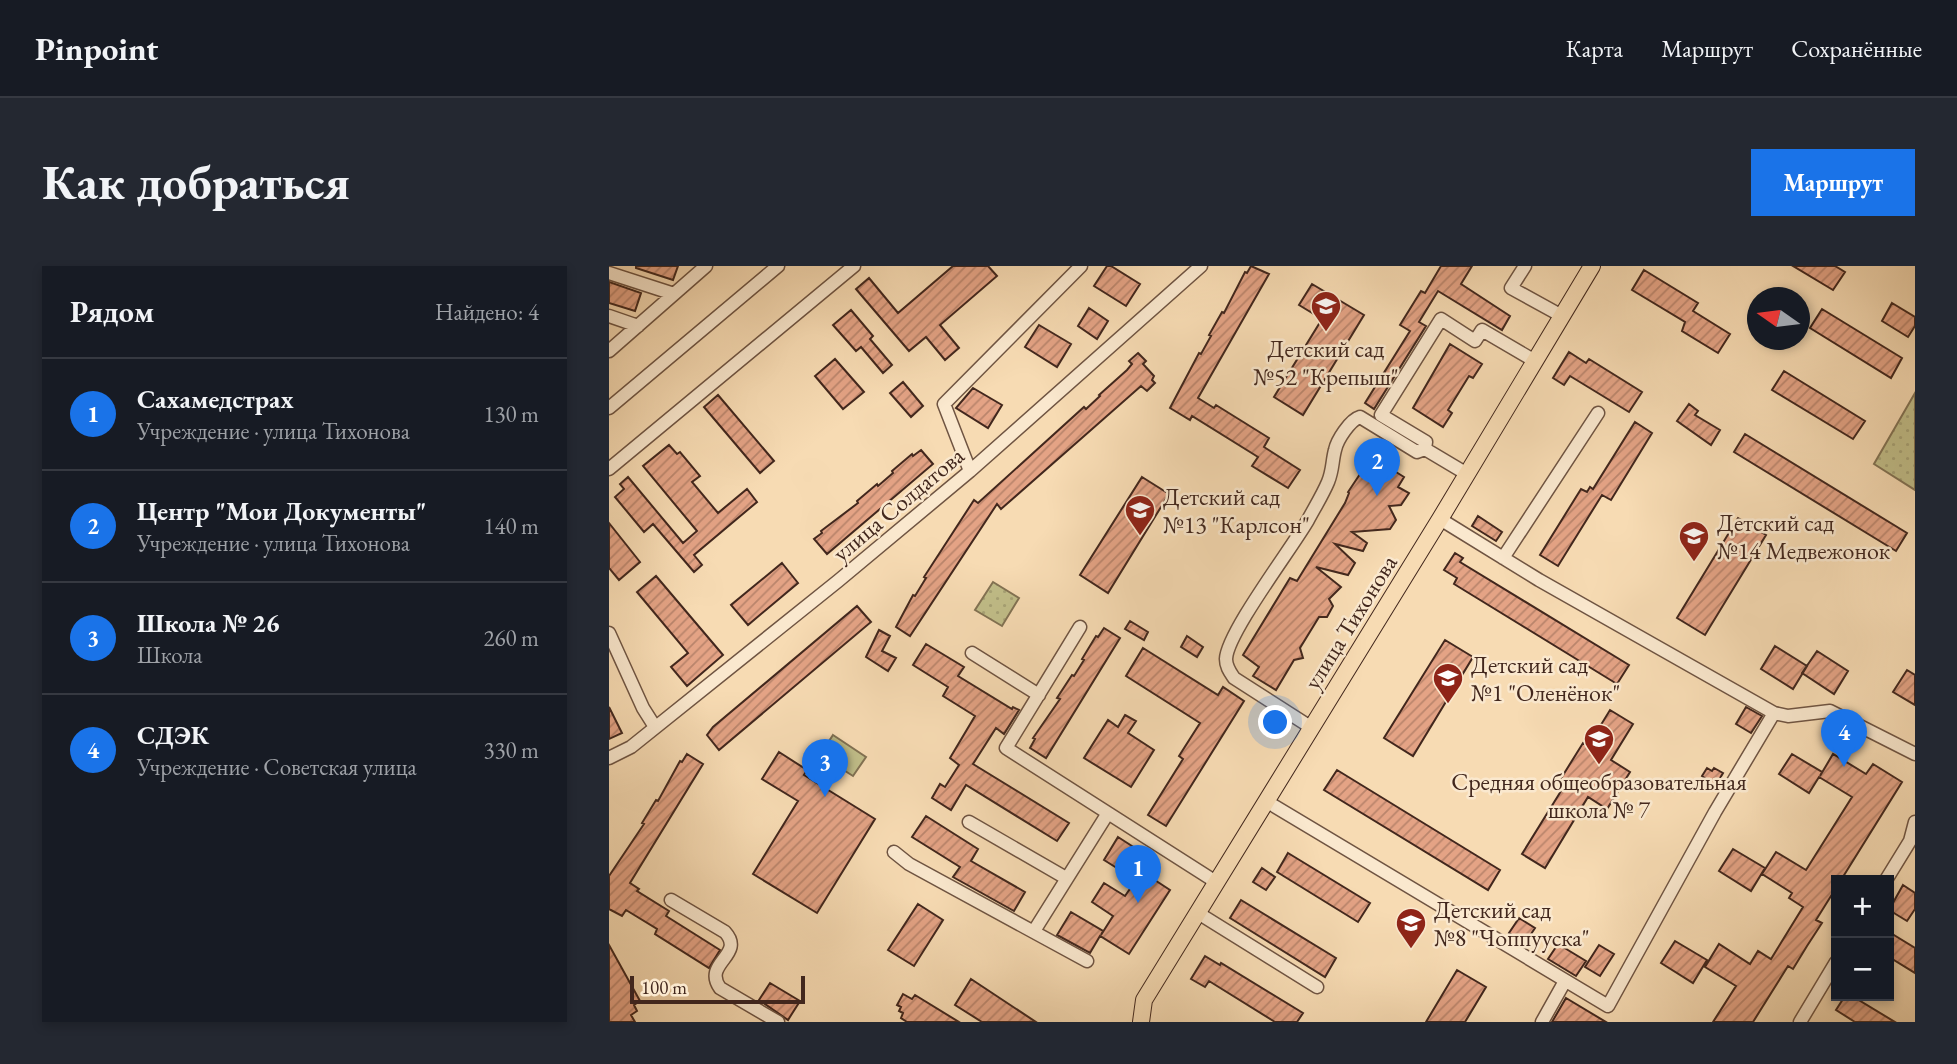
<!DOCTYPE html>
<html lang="ru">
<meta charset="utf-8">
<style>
:root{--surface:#171b24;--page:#242831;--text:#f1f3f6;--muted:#9ea1a6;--line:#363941;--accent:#1a73e8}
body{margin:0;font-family:"EB Garamond",serif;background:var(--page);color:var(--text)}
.controls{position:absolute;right:21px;bottom:21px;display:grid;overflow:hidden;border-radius:0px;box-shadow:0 4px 10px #0003}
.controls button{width:63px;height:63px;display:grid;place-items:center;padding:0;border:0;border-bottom:2px solid var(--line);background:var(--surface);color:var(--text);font:35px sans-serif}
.compass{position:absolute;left:1138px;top:21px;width:63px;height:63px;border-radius:50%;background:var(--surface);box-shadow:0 4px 10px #0003;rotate:284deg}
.scale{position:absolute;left:21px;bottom:18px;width:175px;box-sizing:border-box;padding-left:7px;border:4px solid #42271d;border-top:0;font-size:19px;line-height:24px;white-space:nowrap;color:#42271d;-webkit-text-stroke:5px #fae8ce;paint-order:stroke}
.you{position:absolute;left:667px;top:457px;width:24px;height:24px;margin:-18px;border:5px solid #fff;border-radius:50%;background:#1a73e8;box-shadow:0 0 0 10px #1a73e833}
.badge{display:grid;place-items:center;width:46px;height:46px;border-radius:50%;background:var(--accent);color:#fff;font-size:23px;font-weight:700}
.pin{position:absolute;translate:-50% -58px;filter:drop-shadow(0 2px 4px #0008)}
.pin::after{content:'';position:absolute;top:37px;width:24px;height:21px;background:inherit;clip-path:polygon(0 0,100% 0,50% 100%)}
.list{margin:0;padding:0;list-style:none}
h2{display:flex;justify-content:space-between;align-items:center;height:91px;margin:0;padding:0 28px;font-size:30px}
h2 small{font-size:23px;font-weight:400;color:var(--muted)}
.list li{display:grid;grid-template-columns:46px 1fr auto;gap:21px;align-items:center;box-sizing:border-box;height:112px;padding:0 28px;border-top:2px solid var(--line)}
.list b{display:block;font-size:26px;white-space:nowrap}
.list p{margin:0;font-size:23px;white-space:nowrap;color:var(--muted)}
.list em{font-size:23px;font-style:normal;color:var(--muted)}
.map{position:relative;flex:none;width:1306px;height:756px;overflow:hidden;border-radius:0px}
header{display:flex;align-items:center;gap:42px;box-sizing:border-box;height:98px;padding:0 35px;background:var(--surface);border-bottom:2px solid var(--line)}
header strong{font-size:33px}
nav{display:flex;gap:38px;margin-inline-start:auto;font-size:24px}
.intro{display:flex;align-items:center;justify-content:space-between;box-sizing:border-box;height:168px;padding:0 42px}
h1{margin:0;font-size:49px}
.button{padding:18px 32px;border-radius:0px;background:var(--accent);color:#fff;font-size:24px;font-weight:700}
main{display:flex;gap:42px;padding:0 42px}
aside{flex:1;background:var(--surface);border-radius:0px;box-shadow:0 4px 10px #0003}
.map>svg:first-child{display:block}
.grass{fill:url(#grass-dots);stroke:#827253;stroke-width:2}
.garden{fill:#c1be89;stroke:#827253;stroke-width:2}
.building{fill:url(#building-hatch);stroke:#42271d;stroke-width:2}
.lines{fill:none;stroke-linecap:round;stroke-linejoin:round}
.minor-casing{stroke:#6f5442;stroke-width:15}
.major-casing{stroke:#42271d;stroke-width:18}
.minor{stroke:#fae8ce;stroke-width:12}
.major{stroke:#f7dbb3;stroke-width:16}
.labels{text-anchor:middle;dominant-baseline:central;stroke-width:5;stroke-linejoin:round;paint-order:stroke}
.poi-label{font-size:24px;fill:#42271d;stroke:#fae8ce;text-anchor:start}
.street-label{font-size:24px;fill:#42271d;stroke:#fae8ce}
</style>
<header>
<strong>Pinpoint</strong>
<nav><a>Карта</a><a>Маршрут</a><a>Сохранённые</a></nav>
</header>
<div class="intro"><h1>Как добраться</h1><a class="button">Маршрут</a></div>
<main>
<aside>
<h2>Рядом<small>Найдено: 4</small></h2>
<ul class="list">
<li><span class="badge">1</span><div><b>Сахамедстрах</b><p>Учреждение · улица Тихонова</p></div><em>130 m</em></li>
<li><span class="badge">2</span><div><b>Центр &quot;Мои Документы&quot;</b><p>Учреждение · улица Тихонова</p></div><em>140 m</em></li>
<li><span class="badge">3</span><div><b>Школа № 26</b><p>Школа</p></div><em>260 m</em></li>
<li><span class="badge">4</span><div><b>СДЭК</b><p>Учреждение · Советская улица</p></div><em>330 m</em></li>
</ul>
</aside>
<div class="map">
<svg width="1306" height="756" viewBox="0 0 1306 756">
<defs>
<pattern id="grass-dots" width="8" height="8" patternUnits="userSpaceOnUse" patternTransform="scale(1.75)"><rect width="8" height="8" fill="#c1be89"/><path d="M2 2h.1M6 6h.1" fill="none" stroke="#a7a376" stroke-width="1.8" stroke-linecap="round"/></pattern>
<pattern id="building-hatch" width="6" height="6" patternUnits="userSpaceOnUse" patternTransform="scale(1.75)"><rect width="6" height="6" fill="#e4a385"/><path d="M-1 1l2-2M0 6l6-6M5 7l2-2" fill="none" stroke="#ba856c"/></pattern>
</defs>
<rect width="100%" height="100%" fill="#f7dbb3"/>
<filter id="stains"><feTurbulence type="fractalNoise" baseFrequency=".00286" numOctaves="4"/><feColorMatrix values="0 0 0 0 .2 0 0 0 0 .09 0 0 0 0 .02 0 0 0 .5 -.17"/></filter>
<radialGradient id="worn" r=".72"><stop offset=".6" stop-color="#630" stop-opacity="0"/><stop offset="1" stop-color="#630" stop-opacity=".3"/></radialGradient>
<path class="grass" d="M1306 127V224L1265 198Z
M384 316 410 332 393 360 366 344Z"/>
<path class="garden" d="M224 469 257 491 244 510 211 489Z"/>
<path class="building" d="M27 0H69L64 14 27 2Z
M344 0H379L388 10 331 59 350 82 336 94 317 71 300 85 247 23 260 12 289 47Z
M498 0H502L531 18 517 40 485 20Z
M642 0 660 8 589 132 605 142 607 139 660 172 655 181 691 204 679 222 643 200 649 191 583 150 581 154 561 142 590 87 592 88 602 70 600 69 613 46 615 47 636 6 638 7Z
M832 0H863L852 18 901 50 893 64 829 25 810 56 817 60 765 143 756 137 801 65 791 59 812 25 816 27Z
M1184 0H1226L1236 6 1224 24Z
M1035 4 1089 37 1084 45 1121 68 1109 87 1073 65 1076 56 1023 24Z
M0 16 32 27 26 45 0 37Z
M703 18 755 49 694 149 665 131 713 53 690 39Z
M1283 37 1306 51V60L1299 71 1273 55Z
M480 42 499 55 488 73 469 60Z
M1213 43 1293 92 1282 112 1201 62Z
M242 44 264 70 261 73 283 99 274 107 252 81 247 85 224 59Z
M430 59 462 78 448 101 416 81Z
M841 78 873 98 864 112 860 110 839 144 843 147 834 161 804 142Z
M960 86 977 97 980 93 1033 126 1020 146 961 110 955 119 944 112Z
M529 87 537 95 534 98 545 110 543 114 546 117 538 125 532 120 392 243 388 238 301 370 287 361 304 329 306 330 317 312 315 311 365 234 369 237 475 141 477 143 491 130 490 129 518 104 523 98 520 95Z
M226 93 255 126 234 143 206 110Z
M1175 105 1256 155 1244 173 1163 124Z
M294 116 314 140 302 151 281 127Z
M364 122 393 139 379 162 347 142Z
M109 129 165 195 151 207 95 141Z
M1080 138 1089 145 1086 149 1111 164 1102 179 1068 155Z
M1026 156 1043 167 1002 234 993 229 949 300 931 289 972 223 978 226 981 221 984 223Z
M1136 168 1298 267 1287 285 1125 186Z
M60 179 68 188 71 186 91 210 83 216 109 247 138 223 148 236 85 289 93 299 85 306 44 258 35 266 6 231 15 223 11 218 19 211 74 277 88 265 34 200Z
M312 184 324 198 218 288 205 273 213 267 212 265 249 237 248 235 268 218 269 220 284 207 283 205 303 188 304 190Z
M759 196 770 203 779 201 795 211 789 221 800 227 792 239 780 240 787 254 781 263 743 266 758 277 754 285 726 278 746 297 739 309 707 301 732 321 720 333 724 340 718 351H710L691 382 694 392 685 394 667 424 644 410 650 401 634 389 681 312 688 315 736 237 740 227 739 226Z
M533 211 560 228 499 327 471 309Z
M869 250 893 266 887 275 863 260Z
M1129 252 1157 269 1096 369 1068 352Z
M0 257 31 296 10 314 0 302Z
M846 287 854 292 851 296 1020 399 1008 418 845 318 848 312 835 304Z
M173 297 189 317 139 359 122 339Z
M47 310 114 389 78 420 62 401 79 387 28 326Z
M248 340 262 356 110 484 98 469 104 461Z
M521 355 539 366 535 374 516 363Z
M495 362 511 372 437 492 421 482 426 473 424 472 451 433 448 432 463 409 465 410 475 394 473 393 487 370 489 371Z
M270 364 281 370 273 385 287 392 279 405 257 391Z
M578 370 594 381 588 391 572 381Z
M836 374 864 391 804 490 775 472Z
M317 378 355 401 349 410 403 443 404 441 410 444 395 468 387 462 364 498 460 557 448 575 357 519 342 544 323 532 331 518 336 521 350 499 341 492 366 450 334 430 339 421 304 399Z
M1166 380 1198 400 1184 423 1152 403Z
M534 382 609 429 614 421 635 435 557 560 539 549 574 493 570 490 591 457 517 410Z
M1208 385 1239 405 1225 428 1193 407Z
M1298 404 1306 409V439L1284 426Z
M0 441 13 467 0 473Z
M1137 441 1153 450 1142 467 1127 458Z
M1001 444 1024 458 1002 494 1021 506 998 543 979 531 936 602 913 588 957 517 951 514 974 477 979 480Z
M516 449 527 455 519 467 545 484 522 521 475 492 499 454 509 461Z
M170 486 198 504 195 509 266 553 208 647 144 608 189 535 153 513Z
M78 488 94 498 21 617 30 623 28 625 60 645 57 650 111 684 100 702 46 668 48 663 17 644 13 650 0 643V610L35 558 33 557 47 534 49 535 71 495 73 496Z
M1183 488 1213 506 1211 510 1224 488 1257 508 1264 498 1293 516 1232 614H1227V622L1207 654 1213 657 1198 680 1184 703 1179 700 1144 756H1104L1127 720 1096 701 1110 678 1141 698 1149 685 1162 693 1194 641 1180 632 1183 627 1153 608 1167 586 1197 604 1243 531 1210 511 1200 527 1170 508Z
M1098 502 1103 505 1105 502 1114 507 1105 522 1096 516 1097 513 1093 510Z
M728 504 891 604 879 624 715 524Z
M317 550 369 583 362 595 416 626 405 645 344 611 351 601 303 571Z
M509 571 540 591 532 605 561 624 520 688 491 670 481 687 448 669 462 646 494 665 492 669 504 650 483 636 495 617 516 630 527 614 495 594Z
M1124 583 1156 602 1142 625 1110 605Z
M679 587 761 637 749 656 668 606Z
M653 602 666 611 657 624 644 616Z
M1294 619 1306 627V643L1298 655 1280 644Z
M632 634 727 692 716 711 621 652Z
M309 638 334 654 305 700 279 684Z
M910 652 926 662 916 677 900 667Z
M1280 666 1306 682V707L1280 691Z
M1066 675 1098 694 1084 717 1052 697Z
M949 678 977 695 967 710 939 693Z
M0 679 31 735 25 739 28 745 22 749 26 756H0Z
M990 679 1005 688 991 710 976 701Z
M596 690 611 699 612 697 694 747 688 756H666L600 715 596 721 582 713Z
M848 704 877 721 856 756H817Z
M362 713 427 756H373L346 739Z
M161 717 191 735 179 754 150 734Z
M294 728 303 733 306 729 350 756H298L292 752 294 747 290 745 292 741 288 739Z
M1236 730H1243L1286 756H1246L1227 744Z
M957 732 997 756H943Z"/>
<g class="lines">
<g class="minor-casing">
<path id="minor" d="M916 0 902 22 953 50
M0 7 65 28
M0 50 29 60
M0 85 97 0
M0 142 169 0
M816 183 817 176 772 149 832 53 866 75 873 64 926 95
M0 203 245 0
M361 205 335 138 472 0
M831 253 930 314 1165 447 1179 450 1221 445 1306 488
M894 292 989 147
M471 361 397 482 607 616
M0 367 34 442 46 461
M363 387 430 429
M703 462 625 412C621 406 617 401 617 393 618 367 683 282 699 254 706 241 714 228 719 216 724 204 723 195 726 184 728 174 741 154 751 151L808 186 816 183 858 208
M0 492 22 481 229 315 361 205 592 0
M657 535 999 740 1106 546 1165 447
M360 556 457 612
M285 586 300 598 478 695
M1277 614 1301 575 1306 556
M62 634 116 666C137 689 93 697 111 722L169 756
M589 647 708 721
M425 665 499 547
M933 756 956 715
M1191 756 1227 696"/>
</g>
<g class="major-casing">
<path id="major" d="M532 756 535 734 831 253 983 0"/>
</g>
<use href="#minor" class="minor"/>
<use href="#major" class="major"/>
</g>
<defs>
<g id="school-pin" transform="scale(1.575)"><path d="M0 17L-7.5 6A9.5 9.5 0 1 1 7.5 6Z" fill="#8f2418" stroke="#fae8ce"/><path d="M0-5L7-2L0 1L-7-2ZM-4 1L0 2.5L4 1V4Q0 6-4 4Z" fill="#fff"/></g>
</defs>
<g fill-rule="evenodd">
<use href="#school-pin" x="717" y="40"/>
<use href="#school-pin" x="531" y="244"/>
<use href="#school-pin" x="1085" y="270"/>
<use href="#school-pin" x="839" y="412"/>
<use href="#school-pin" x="990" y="473"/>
<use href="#school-pin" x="802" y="657"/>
</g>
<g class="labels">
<g class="poi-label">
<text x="717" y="82" text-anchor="middle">Детский сад<tspan x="717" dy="28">№52 "Крепыш"</tspan></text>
<text x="554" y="230">Детский сад<tspan x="554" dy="28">№13 "Карлсон"</tspan></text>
<text x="1108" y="256">Детский сад<tspan x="1108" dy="28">№14 Медвежонок</tspan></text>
<text x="862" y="398">Детский сад<tspan x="862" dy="28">№1 "Оленёнок"</tspan></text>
<text x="990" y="515" text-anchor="middle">Cредняя общеобразовательная<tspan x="990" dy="28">школа № 7</tspan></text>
<text x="825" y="643">Детский сад<tspan x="825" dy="28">№8 "Чоппууска"</tspan></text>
</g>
<g class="street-label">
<text transform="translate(289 238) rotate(-40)">улица Солдатова</text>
<text transform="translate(741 356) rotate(-58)">улица Тихонова</text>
</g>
</g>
<rect width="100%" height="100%" filter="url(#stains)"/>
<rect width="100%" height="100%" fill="url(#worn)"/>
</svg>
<div class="controls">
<button>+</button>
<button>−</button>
</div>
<svg class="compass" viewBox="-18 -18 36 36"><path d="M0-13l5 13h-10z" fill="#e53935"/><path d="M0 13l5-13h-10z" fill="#9ea1a6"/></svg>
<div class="scale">100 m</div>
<div class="you"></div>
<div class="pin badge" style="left:529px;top:637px">1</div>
<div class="pin badge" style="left:768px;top:230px">2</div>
<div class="pin badge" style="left:216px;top:531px">3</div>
<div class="pin badge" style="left:1235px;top:501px">4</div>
</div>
</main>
